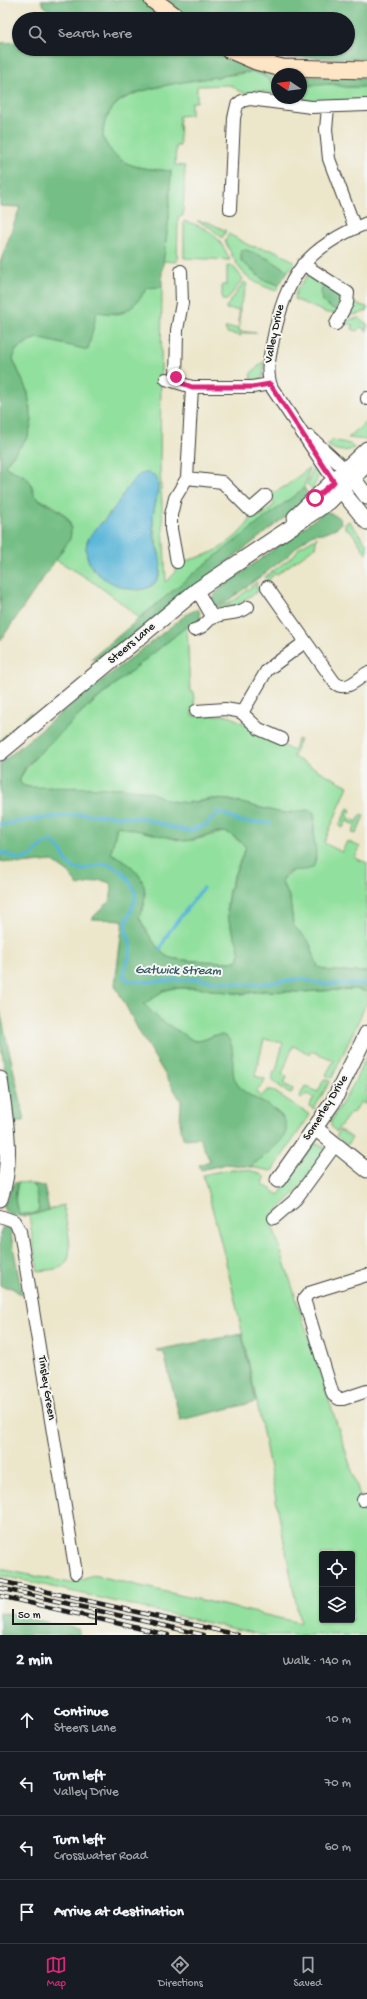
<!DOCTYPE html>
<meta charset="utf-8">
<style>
:root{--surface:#171b24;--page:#242831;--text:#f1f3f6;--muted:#9ea1a6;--line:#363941;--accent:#db2777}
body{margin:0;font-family:"Gochi Hand",sans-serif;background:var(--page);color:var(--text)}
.controls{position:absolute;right:12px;bottom:12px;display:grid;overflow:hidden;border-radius:4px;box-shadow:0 1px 3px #0004}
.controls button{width:36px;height:36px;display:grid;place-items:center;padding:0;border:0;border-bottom:1px solid var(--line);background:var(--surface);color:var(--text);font:20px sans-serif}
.compass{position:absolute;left:271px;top:68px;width:36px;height:36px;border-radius:50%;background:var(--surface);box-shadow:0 1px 3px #0004;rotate:283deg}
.scale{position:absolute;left:12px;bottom:10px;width:85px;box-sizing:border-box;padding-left:4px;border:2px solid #1c1c1c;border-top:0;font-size:11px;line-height:14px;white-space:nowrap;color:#1c1c1c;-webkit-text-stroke:3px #f6f6f2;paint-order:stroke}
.stop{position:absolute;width:12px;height:12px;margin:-9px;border:3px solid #db2777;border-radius:50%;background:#fff}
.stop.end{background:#db2777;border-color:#fff;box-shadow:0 1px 4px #0008}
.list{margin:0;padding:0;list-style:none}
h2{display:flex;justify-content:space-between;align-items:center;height:52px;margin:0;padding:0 16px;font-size:17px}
h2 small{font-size:13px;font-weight:400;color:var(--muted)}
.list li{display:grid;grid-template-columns:26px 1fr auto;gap:12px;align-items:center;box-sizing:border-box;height:64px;padding:0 16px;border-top:1px solid var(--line)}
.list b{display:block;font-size:15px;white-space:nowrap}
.list p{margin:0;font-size:13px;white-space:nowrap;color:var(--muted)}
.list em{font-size:13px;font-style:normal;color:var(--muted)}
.icon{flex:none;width:22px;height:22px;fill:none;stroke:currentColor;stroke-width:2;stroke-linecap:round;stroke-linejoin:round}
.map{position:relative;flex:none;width:367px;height:1635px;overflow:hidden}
.search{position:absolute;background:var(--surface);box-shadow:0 1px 3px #0004;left:12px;right:12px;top:12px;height:44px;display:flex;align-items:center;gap:10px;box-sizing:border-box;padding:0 14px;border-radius:22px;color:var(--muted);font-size:15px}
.sheet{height:308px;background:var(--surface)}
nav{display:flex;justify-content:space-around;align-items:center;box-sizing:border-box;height:56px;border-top:1px solid var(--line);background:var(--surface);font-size:11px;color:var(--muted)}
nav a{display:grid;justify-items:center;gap:2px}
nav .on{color:var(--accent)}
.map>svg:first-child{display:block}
.green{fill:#92e09e;stroke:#577e5d;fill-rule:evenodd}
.forest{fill:#75be85;stroke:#486d50;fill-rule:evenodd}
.water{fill:#5ab6d8;stroke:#3b697a}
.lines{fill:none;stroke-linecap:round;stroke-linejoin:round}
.stream{stroke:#5ab6d8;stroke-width:3.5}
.minor-casing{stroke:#3b3a36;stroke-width:14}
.tertiary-casing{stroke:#3b3a36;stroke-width:17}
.secondary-casing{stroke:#3b3a36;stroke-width:19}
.minor{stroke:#fff;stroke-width:12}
.tertiary{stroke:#fff;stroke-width:15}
.secondary{stroke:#fee5c5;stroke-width:17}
.rail-casing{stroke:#1c1c1c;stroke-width:4.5}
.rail{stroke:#f6f6f2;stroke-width:3;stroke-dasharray:9;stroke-linecap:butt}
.route{stroke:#db2777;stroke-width:5}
.labels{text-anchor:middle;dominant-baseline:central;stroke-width:4;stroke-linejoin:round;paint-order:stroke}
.street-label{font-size:12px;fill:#1c1c1c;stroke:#f6f6f2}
.water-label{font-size:13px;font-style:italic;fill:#355a67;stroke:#f6f6f2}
</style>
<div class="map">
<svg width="367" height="1635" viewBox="0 0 367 1635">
<rect width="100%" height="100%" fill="#f6f6f2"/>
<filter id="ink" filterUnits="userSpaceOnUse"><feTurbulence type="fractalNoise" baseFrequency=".025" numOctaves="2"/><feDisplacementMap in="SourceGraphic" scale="8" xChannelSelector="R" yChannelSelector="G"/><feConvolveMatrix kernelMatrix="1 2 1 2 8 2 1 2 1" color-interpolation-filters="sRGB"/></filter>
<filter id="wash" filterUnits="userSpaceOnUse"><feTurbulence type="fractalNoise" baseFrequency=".012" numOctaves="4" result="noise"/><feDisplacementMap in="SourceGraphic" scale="16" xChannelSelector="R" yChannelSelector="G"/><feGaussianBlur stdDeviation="0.9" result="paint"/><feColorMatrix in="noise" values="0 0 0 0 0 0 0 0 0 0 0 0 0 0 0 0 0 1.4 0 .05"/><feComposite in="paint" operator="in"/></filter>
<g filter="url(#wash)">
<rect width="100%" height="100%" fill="#ece6ca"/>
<path class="green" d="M252 72 264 75 273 85H277V94L255 90 251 95 239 91 231 85 197 86V102H191V115L179 116 180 146H176L175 165 185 166 183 216 178 217 177 262 163 261 169 218 171 171C141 168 118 169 103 138 102 125 108 109 120 101 145 84 220 77 252 72Z
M332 84 345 87H367V101H315L281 98H301V86Z
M184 221C210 228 219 236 230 260L184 258Z
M197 221 208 222 226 231 222 238 211 228Z
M229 234 250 246 276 251 295 262 288 271 269 259 246 250 252 271 264 280 279 285 276 291C243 279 240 272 225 241Z
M227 266H233L243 279 227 300H222V285H227Z
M308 275C314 279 315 285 324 285L321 291 326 305 338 310 336 313H327L294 299 297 289Z
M244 282 247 284 240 306 239 331 257 333H241V336L227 333 225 328H239V310L226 309V307Z
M147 287H162L160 467 166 582 174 574 178 564C190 559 203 557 215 551 228 544 248 528 253 514L257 513 261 516 275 504 271 499V494L286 486 309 468 304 488 139 618C113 595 85 575 54 559 70 539 83 524 53 506 47 503 40 500 34 495 31 475 21 476 7 468L5 465 28 437V393L13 359 16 350 29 341 37 338 47 340 97 312 117 314 125 312ZM155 475C162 485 154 505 153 517 152 534 165 563 159 577 146 604 98 582 89 562 86 555 87 548 87 541L120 501 132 482Z
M352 303 367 307V311L359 314 343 316Z
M359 318 367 324V331L361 327 357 331 352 329 353 325 341 321Z
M264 361 263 377 257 381 251 379V373Z
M367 421V440L348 438Z
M333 440 350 444 354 448C344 453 335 451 327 445Z
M316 464C319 474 318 481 312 489L307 484 312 470Z
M349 521 367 544V555L351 531 345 528V524Z
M317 537 315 547 276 575 275 573 268 581 265 577 293 556 300 547Z
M257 582 256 588 263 589 267 596 265 599 259 590 236 606H227L221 611 216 610 222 605 235 600Z
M187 626 190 692H193L195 707 192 712 193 716 228 715 293 751 298 739 300 740 293 757 348 786 324 843 342 852 347 841 360 847 355 858 367 863V972L330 971 318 967 311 946 293 925 290 898 283 885 282 879 294 870 312 868 316 859 314 837 315 816 307 810 289 814 282 813 229 800 213 799 184 803 175 839 194 840 223 832 229 833 246 847C238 867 223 893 228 916 230 929 239 942 240 955L238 960 231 962C216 961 181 962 168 957 159 953 143 926 139 916L145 905 132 867 111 853 117 826 142 790C104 786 65 793 28 787 24 786 22 785 20 783 15 760 164 645 187 626Z
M348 808 351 810 347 817 357 822 361 814 364 816 356 834 352 833 356 825 346 821 343 828 339 826Z
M173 988H196L242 994 262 991 302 992 356 989 367 992V1002L332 1078 326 1075 334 1060 311 1051 310 1054 293 1046 282 1074 287 1077 284 1084 293 1089 291 1094 288 1093 272 1080 274 1071H276L283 1043 264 1039 255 1076 265 1079 262 1086 256 1091 260 1097 268 1090H272L310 1115 272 1171 250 1167 274 1148 283 1117C269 1102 240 1098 233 1076 231 1066 232 1055 231 1044L214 1035C209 1037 203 1042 197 1041 185 1040 150 1014 144 1004L163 991Z
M367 1055V1105L361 1102 353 1113 351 1112 336 1132 331 1126V1121L353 1085Z
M324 1079 330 1081 314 1109 309 1106 314 1098 307 1094 301 1099 300 1096 305 1086 318 1092Z
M340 1130 352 1138 347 1145 336 1136Z
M314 1144H319L327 1150 296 1192 270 1218 367 1517V1635H261L0 1575V1569L70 1583 93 1575 300 1623C270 1473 245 1322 203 1175 219 1171 252 1164 265 1178L263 1184 279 1195ZM322 1554H352V1620H322Z
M18 1183C39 1180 35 1193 39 1208L36 1214 63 1205C65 1220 77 1256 63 1266 57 1270 45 1270 38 1271L29 1216 32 1214H20C13 1205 16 1193 18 1183Z"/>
<path class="forest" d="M41 0H367V59L276 57 248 49H348V19H57L44 6Z
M19 42V49H56L61 51 67 49H216L277 76V85C270 84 264 72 251 72 241 71 230 75 221 76 194 81 142 86 120 101 108 109 102 125 103 138 118 169 141 168 171 171L169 218 162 272V287L147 288C131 312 125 316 97 312L88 350 37 338 29 341 16 350 13 359 28 393 32 421 28 437 5 465 7 468C15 473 25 473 30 482 33 487 33 494 36 497 51 510 76 511 70 539L0 641V263L20 207 0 206V43Z
M301 76 367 78V87H345L332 84 301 86Z
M246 250 269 259 288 271 279 285 264 280 241 261V251Z
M324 285H329L345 295 338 310 331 308 323 302 321 291Z
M304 488 311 497 102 659H91L195 572Z
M326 511 340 518 341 523 338 527 324 533 313 534 301 543 289 555 233 597 214 608 209 602 221 588Z
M198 609 200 613V623L195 626H187L93 702 26 766 19 780 22 785 29 787 122 788 150 792 170 801 189 803 213 799 229 800 282 813C292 814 306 807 314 812V837L316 853 314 866C305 875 291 864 282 879L283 885 290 898 293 925 309 942 318 967 330 971 367 972V992L356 989 302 992 262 991 242 994 196 988H173L163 991 144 1004 159 1019 194 1041C206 1042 214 1032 226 1036 238 1046 229 1069 236 1082 241 1091 251 1096 260 1101 309 1127 280 1143 250 1167L226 1164 201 1170 199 1165 210 1161 199 1138 183 1139 180 1122 181 1101 140 1033 115 985 123 920 91 919 110 901 112 889 110 883 101 880 78 886 69 873 52 861 21 864 0 861V764L57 716 187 614ZM117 826 184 841C198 841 216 828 228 833 234 836 241 842 246 847 238 868 224 893 228 917 230 928 244 952 238 960L231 962C216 961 181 962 168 957 159 953 143 926 139 917 154 885 139 868 111 853Z
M31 712 30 723 0 747V740Z
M0 1011 25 1120 15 1123 0 1041Z
M14 1183H18C15 1192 13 1205 20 1214H33L39 1210 35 1186 32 1184 44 1186 49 1210C31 1215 22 1221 5 1211L4 1205Z
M6 1227 10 1229 22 1295 12 1288 0 1286V1234L2 1228Z
M242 1334 256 1402 180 1420 164 1353 156 1350Z
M0 1612 79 1629V1635H0Z"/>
<path class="water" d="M149 473C166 477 154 504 153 516 153 523 153 530 154 537 157 550 164 562 159 575 150 600 118 588 102 577 91 569 82 554 88 540 91 531 103 523 109 515 119 504 127 484 138 476 141 473 145 473 149 473Z"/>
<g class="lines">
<path class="stream" d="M0 825 21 821 81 814 143 818 174 828 189 831 206 825 219 812 241 822 270 823
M0 852C8 854 13 859 22 859 37 858 38 842 51 842 64 846 62 863 74 868 86 873 97 861 110 865 122 869 138 886 135 900 133 909 127 917 126 926 125 934 132 941 131 949 130 959 124 967 124 976L129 981 146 982 197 979 252 985 300 979 324 984H367
M160 949 169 932 203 888"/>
</g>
</g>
<g filter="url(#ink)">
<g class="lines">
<g class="minor-casing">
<path id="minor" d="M328 108 326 129 329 159 355 228
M230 209 234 118 237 105 242 101 250 99 311 107 367 105
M303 264 348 293 347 303 336 324
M166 379 192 387H252L270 384
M176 381 177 330 182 303 181 271
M367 399V398
M310 437 350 474
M187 478 222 482 250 510 266 496
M337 485 272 388C265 372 270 356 273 340 286 276 305 248 367 223
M177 562 171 529V515L175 498 187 478 192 387
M267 587 335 683C346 692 357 680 367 673
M197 590 213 618
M194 630C207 626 204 623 212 618 224 611 237 616 248 607
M196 711 225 709 237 711 242 713 259 729 282 739
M242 713 267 670 305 642
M0 1216 14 1221 20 1231 76 1573
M274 1218 296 1199 336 1144
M367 1275 309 1293 304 1299 333 1395 339 1399H343L367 1391
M363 1500 367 1499"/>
</g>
<g class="tertiary-casing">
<path id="tertiary" d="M350 474 367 497
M337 485 367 522
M295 517 367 449
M0 753 197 590 329 502 367 464
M0 1079C5 1119 14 1160 0 1199
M315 1128 367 1170
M278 1180 333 1102 367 1033"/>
</g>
<g class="secondary-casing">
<path id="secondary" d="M153 0 179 19
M228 49 256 61 282 68 367 70"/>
</g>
<use href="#minor" class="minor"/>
<use href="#tertiary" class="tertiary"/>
<use href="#secondary" class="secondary"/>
<g class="rail-casing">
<path id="rail" d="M0 1581 238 1635
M0 1588 204 1635
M0 1596 168 1635"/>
</g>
<use href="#rail" class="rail"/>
</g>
</g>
<g class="lines" filter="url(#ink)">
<path class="route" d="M176 377V381L192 387H252L270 384 334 482 315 498"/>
</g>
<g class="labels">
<g class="street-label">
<text transform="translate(275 334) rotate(-78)">Valley Drive</text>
<text transform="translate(132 644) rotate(-40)">Steers Lane</text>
<text transform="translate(326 1108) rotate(-58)">Somerley Drive</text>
<text transform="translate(46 1388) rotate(81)">Tinsley Green</text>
</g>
<g class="water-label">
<text transform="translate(178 971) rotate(1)">Gatwick Stream</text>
</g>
</g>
</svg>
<div class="controls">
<button><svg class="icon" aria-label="locate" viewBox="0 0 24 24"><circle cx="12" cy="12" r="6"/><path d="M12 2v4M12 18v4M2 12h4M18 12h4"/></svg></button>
<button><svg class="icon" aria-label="layers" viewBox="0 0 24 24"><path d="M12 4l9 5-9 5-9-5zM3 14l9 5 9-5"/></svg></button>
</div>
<svg class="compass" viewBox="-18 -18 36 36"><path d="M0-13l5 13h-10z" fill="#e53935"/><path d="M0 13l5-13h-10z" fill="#9ea1a6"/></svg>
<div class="scale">50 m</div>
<div class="stop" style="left:315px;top:498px"></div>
<div class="stop end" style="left:176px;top:377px"></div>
<div class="search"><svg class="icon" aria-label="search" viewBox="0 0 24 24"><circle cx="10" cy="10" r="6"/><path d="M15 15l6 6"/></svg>Search here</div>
</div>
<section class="sheet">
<h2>2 min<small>Walk · 140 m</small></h2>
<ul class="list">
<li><svg class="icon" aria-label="ahead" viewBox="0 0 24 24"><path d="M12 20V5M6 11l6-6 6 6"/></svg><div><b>Continue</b><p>Steers Lane</p></div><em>10 m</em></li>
<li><svg class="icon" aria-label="left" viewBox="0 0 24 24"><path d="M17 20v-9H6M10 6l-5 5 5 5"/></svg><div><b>Turn left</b><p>Valley Drive</p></div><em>70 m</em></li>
<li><svg class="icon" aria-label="left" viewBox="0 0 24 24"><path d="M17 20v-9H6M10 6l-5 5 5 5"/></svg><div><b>Turn left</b><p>Crosswater Road</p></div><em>60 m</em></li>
<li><svg class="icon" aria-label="arrive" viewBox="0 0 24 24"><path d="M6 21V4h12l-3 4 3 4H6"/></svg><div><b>Arrive at destination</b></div></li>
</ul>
</section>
<nav>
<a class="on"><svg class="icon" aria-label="map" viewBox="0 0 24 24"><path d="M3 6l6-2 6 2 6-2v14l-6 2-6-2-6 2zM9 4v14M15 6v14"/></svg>Map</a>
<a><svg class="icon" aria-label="directions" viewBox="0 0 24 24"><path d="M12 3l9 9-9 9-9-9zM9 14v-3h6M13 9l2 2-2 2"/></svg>Directions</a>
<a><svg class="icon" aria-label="saved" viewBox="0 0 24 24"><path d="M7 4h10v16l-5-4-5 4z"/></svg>Saved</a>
</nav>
